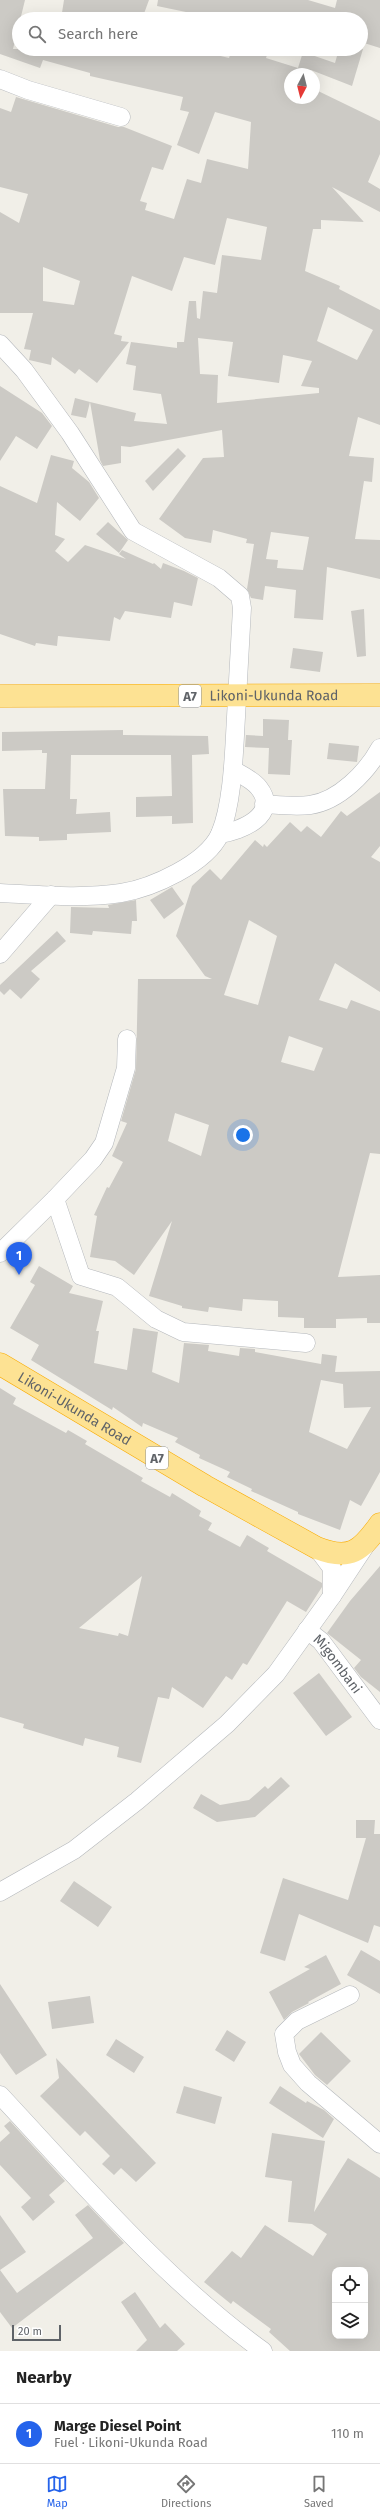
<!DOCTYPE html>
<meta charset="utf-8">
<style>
:root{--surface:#fff;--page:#f2f2f2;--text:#222;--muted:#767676;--line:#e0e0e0;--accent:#2563eb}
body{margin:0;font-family:"Fira Sans",sans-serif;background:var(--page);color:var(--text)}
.controls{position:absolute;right:12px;bottom:12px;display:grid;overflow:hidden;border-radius:8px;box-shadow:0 4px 16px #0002}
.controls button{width:36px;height:36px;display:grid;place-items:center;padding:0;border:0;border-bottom:1px solid var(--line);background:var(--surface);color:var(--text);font:20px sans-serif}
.compass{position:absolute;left:284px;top:68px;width:36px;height:36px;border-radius:50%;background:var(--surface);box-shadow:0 4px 16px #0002;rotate:187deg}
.scale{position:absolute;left:12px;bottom:10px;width:49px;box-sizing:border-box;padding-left:4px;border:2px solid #5f6368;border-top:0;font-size:11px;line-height:14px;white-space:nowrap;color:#5f6368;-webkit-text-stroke:3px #fff;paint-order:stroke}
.you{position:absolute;left:243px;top:1135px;width:14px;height:14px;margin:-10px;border:3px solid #fff;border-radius:50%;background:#1a73e8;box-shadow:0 0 0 6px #1a73e833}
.badge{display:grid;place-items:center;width:26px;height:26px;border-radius:50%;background:var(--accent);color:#fff;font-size:13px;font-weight:700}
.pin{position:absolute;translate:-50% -33px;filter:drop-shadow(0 1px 2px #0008)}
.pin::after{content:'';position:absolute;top:21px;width:14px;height:12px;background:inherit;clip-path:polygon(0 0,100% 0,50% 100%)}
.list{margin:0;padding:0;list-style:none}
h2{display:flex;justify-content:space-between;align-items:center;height:52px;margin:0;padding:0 16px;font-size:17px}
h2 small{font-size:13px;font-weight:400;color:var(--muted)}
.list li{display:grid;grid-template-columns:26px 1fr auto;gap:12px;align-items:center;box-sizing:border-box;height:60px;padding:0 16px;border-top:1px solid var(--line)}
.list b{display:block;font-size:15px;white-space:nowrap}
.list p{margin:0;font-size:13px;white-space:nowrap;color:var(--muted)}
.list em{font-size:13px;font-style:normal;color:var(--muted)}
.icon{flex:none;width:22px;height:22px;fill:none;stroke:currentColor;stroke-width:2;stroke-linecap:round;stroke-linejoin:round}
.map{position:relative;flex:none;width:380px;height:2351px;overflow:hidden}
.search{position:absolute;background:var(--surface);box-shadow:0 4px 16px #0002;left:12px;right:12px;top:12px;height:44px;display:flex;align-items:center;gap:10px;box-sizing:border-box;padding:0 14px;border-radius:22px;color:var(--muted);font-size:15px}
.sheet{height:112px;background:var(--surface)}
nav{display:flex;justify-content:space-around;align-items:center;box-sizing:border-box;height:56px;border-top:1px solid var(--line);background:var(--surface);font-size:11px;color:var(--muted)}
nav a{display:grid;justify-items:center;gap:2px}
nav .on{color:var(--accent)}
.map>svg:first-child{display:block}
.building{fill:#cccac5;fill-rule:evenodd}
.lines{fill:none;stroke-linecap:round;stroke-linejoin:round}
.minor-casing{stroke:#b5b8bc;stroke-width:19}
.highway-casing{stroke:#f9ab00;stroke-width:23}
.minor{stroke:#fff;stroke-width:18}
.highway{stroke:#fde293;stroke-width:22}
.labels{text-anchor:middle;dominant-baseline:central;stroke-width:3;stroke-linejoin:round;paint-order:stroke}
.shield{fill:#fff;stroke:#8f9295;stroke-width:1}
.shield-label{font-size:13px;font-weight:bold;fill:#5f6368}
.street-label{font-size:14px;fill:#5f6368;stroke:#fff}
</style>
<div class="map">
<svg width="380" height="2351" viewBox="0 0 380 2351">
<rect width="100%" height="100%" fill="#f1efe8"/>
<path class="building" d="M0 0H25L13 49H76L94 54 95 49H151L194 56 195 50 229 58 232 49H269L266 58 298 68 303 52 335 63 339 49H363L352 86 311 70 309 74H290V98H314V89L380 121V154L368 182 380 189V212L332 187 364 222 321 220V229H313L305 271 340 286 339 289 380 310V425L358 417 349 456 374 458 372 482 364 481 355 539 380 540V579L327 567 323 620 294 618 296 590 265 586 263 600 251 598 247 589 254 544 246 543 247 539 213 530 211 543 185 538 159 519 203 458 224 457 222 430 130 447 121 446V463L103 466 100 460 90 402 136 413 134 421 167 424 161 394 133 390 136 366 126 364 131 342 177 348V342H184L189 301H196L197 318 200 319 203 291 217 293 222 255 261 260 267 227 227 218 215 265 184 257 172 291 132 276 114 334 122 336 121 341 129 342 97 383 79 369 75 374 52 357 51 365 29 360 31 350 24 349 33 313H0V212L19 223 28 194 0 187V108L11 112 16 97 118 127H124L172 146 163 170 152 167 140 201 147 203 145 210 174 219 187 179 201 183 207 159 248 169 251 122 215 112 199 154 177 145 189 112 180 110 183 97 90 76V73L43 60 40 68 0 54ZM43 267 80 281 74 305 43 301ZM328 307 373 330 357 360 317 341ZM198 338 233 342 228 376 279 383 283 355 312 361 301 386 319 388V393L217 403 218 375 200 374ZM271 532 309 537 303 570 277 568 278 560 266 559Z
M64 0H149L142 19H61Z
M158 0H308L335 8 337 0H380V48L361 42V19H210V17L157 6Z
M0 386 42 413 52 426 37 449 16 436 0 461Z
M75 398 90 402 86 418 71 415Z
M178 448 186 456 153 491 145 481Z
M51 455 74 461 72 468 89 482 99 498 80 521 57 502 55 535 65 539 55 551 68 562 85 545 126 559 119 554 122 550 153 564 154 563 161 569 163 563 184 571 198 578 192 606 174 602 171 618 125 611 120 620 114 617 110 641 58 636 57 646 36 643 35 646 0 634V486L37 503Z
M108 522 128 540 119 553 96 534Z
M364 609 366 656 357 657 351 611Z
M293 648 323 652 320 672 290 668Z
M263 719 289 720 288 740H292L290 775 268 774 269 748 245 747 246 735 263 736Z
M123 730V735L208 736 209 754 192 755 193 823 172 824V816L136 817V797L172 796 171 755H71L70 799H77L76 814 110 812 111 832 67 834V840L39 841V837L5 836 3 789H45L47 753H42V750L2 751V732Z
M329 743 359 746 357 762 327 759Z
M380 792V846L371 857 380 862V992L335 963 319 1000 347 1009 351 1000 380 1011V1154L370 1153 338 1277 380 1275V1323H367V1318L336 1319V1328H304V1318L278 1317V1301L243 1299 242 1311 209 1307 208 1312 182 1308V1306L149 1296 172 1221 134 1275 115 1261 90 1257 97 1216 94 1215 107 1187 109 1188 123 1162 112 1156 127 1123 121 1121 136 1069 138 979H212L205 976 176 936 192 886 210 869 221 880 255 840 263 847 264 844 267 847 290 822 301 832 307 826 321 837 341 811 347 816ZM249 920 277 936 258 1005 224 995ZM289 1036 323 1048 314 1071 281 1062ZM175 1113 209 1125 201 1156 168 1141Z
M172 887 184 904 164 919 150 900Z
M136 900 137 921H132L131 934 93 931 92 935 70 933 71 907 109 908 108 905Z
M57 931 66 941 31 971 40 979 21 999 10 989 4 995 0 991V985Z
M39 1266 73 1286 69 1293 103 1301 96 1331H99L94 1363 127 1370 133 1328 158 1332 152 1372 179 1383 184 1343 209 1345 208 1351 239 1356 240 1348 255 1349V1352L321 1364 322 1354 337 1356 335 1372 380 1371V1472L361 1506 350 1500 340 1530 298 1514V1512L251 1491 252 1489 227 1477 230 1472 199 1458 200 1455 175 1442 178 1438 143 1423 142 1427 113 1407 112 1410 31 1360 39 1345 10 1328 35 1285 30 1282ZM321 1380 343 1384 344 1408 371 1407 347 1449 309 1432Z
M0 1388 16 1398 13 1404 66 1433 68 1430 87 1441 85 1444 143 1478 141 1481 170 1497 172 1493 201 1511 199 1516 212 1523 208 1530 240 1547 247 1535 269 1548 267 1551 322 1583V1587L306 1612 287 1601 247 1665 243 1663 232 1680 226 1676 203 1708 172 1687 169 1699 158 1697 141 1763 117 1757 119 1747 85 1738 83 1746 23 1728 24 1724 0 1717ZM142 1576 128 1636 119 1633 118 1636 79 1628Z
M380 1566V1692L361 1677 354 1668 361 1660 327 1633 350 1601Z
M319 1673 352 1717 326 1736 293 1693Z
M281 1777 290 1786 255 1817 217 1822 193 1808 201 1794 220 1805 249 1800 265 1786 268 1789Z
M356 1820H375L374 1834H380V1927L374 1925 368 1943 299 1914 285 1961 260 1953 283 1878 348 1900 366 1838H356Z
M74 1881 112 1907 98 1927 60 1901Z
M361 1950 380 1961V1994L347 1975Z
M326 1955 341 1984 308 2002 309 2003 292 2012 284 2020 269 1992 310 1969 304 1967Z
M0 1984 47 2055 16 2075 0 2053Z
M90 1996 94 2023 52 2029 48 2002Z
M227 2030 246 2042 234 2062 215 2050Z
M321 2032 351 2061 327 2085 315 2075 299 2054Z
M116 2039 144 2057 134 2073 106 2055Z
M56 2058 156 2163 136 2182 121 2168 114 2175 102 2164 110 2156 85 2131 80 2136 40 2096 59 2078Z
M184 2086 222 2097 215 2124 176 2113Z
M280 2086 306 2103 307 2101 324 2110 334 2119 323 2138 269 2103Z
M10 2121 65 2181 49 2195 55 2202 33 2221 21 2207 31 2198 0 2165V2142L10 2133 4 2126Z
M272 2133 325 2141 314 2212 348 2158 380 2178V2351H290L269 2332 271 2329 233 2301 231 2304 204 2282 232 2251 241 2258 265 2225 313 2256 327 2234 312 2224 288 2222 292 2181 265 2177ZM335 2270H365V2336H335Z
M88 2205 124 2243 12 2328 0 2312V2215L26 2252 0 2270 17 2293 93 2238 75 2215Z
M135 2292 160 2328 165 2323 185 2344 177 2351H136L147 2340 121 2302Z"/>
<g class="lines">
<g class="minor-casing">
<g id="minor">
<path d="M0 79 28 90 121 117"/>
<path d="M0 344 24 370 70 433 133 531 219 578 240 596 242 608C240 644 238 681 236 717 234 751 233 803 220 834 206 864 152 888 121 893 81 899 40 895 0 893"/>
<path d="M264 804C279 805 296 807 310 805 339 801 367 772 380 748"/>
<path d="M220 834C241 831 280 815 259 788 253 780 242 775 233 770"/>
<path d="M0 954 51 895"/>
<path d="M55 1199 81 1276 117 1287 156 1319 183 1332 306 1343"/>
<path d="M0 1253 55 1199 93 1159 104 1143 126 1068 127 1039"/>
<path d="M317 1548 332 1568V1596L367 1543"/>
<path id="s1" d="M307 1630 321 1641 380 1720"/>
<path d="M0 1892 74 1850 137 1801 227 1724 276 1674 332 1596"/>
<path d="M350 1995 297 2021 284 2034 287 2052 292 2065 308 2083 380 2144"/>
<path d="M0 2095C81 2182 167 2282 263 2351"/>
</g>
</g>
<g class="highway-casing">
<g id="highway">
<path id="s2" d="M0 696 380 695"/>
<path id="s3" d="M0 1364 205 1486 317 1548C350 1561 361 1551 380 1524"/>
</g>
</g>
<use href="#minor" class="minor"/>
<use href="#highway" class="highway"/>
</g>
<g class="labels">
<g class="shield">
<rect x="179" y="685" width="22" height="22" rx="3"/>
<rect x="146" y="1447" width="22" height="22" rx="3"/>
</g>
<g class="shield-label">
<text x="190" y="696">A7</text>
<text x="157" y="1458">A7</text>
</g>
<g class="street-label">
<text stroke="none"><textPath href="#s2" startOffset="274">Likoni-Ukunda Road</textPath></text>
<text stroke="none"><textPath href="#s3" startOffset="87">Likoni-Ukunda Road</textPath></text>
<text stroke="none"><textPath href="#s1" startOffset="46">Migombani</textPath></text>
</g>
</g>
</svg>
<div class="controls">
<button><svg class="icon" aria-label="locate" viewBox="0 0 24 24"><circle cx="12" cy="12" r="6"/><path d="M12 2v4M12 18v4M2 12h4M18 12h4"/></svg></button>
<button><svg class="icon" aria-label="layers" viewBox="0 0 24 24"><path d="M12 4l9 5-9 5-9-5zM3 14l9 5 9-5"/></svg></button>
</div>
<svg class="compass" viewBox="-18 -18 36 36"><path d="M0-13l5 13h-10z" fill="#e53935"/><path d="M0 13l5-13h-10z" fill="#767676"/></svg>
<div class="scale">20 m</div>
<div class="you"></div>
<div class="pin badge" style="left:19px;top:1275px">1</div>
<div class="search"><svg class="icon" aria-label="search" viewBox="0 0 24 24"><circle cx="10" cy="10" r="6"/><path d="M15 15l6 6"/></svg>Search here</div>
</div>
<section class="sheet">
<h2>Nearby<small></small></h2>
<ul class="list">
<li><span class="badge">1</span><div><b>Marge Diesel Point</b><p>Fuel · Likoni-Ukunda Road</p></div><em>110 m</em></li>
</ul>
</section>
<nav>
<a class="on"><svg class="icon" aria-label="map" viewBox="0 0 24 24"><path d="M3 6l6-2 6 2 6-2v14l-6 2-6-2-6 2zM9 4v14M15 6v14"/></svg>Map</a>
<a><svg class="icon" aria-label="directions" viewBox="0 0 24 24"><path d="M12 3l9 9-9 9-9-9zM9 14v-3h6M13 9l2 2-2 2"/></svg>Directions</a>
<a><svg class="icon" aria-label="saved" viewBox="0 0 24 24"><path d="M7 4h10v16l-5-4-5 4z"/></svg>Saved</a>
</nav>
